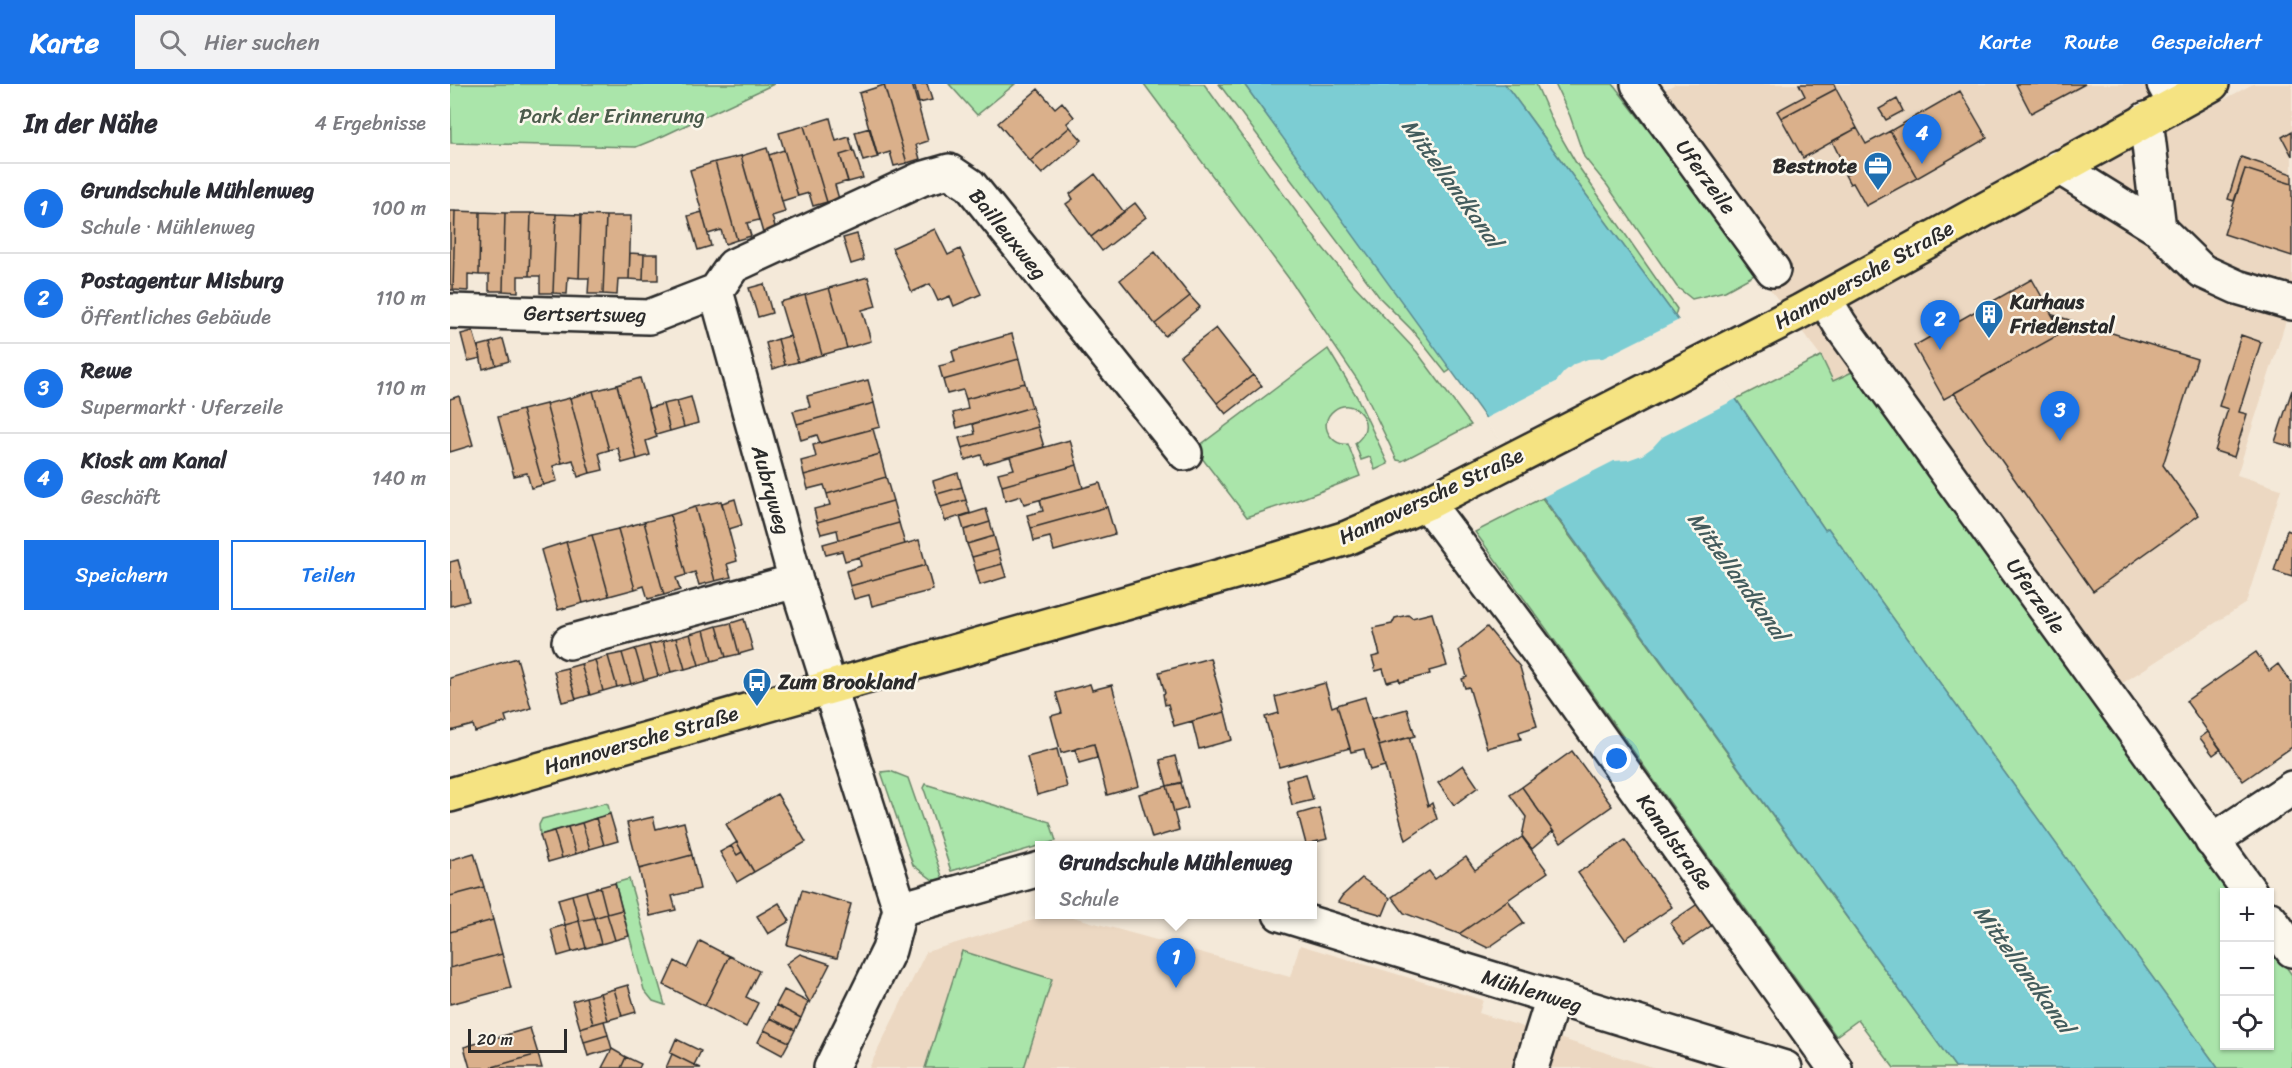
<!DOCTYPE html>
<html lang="de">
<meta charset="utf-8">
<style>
:root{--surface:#fff;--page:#f2f2f3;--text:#2b2b33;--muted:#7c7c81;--line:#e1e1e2;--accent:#1a73e8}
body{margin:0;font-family:Sriracha,sans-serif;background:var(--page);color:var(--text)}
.controls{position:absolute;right:18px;bottom:18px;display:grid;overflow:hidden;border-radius:0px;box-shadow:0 2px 4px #0004}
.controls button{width:54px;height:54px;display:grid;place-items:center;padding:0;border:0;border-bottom:2px solid var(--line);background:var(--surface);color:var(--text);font:30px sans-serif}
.scale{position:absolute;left:18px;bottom:15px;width:99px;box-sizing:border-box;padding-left:6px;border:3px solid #2b2b2b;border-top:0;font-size:16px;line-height:21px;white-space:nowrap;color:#2b2b2b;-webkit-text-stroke:4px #fbf7ec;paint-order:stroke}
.you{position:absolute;left:1167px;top:675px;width:21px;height:21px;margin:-15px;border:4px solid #fff;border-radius:50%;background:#1a73e8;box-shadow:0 0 0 9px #1a73e833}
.badge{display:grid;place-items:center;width:39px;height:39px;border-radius:50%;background:var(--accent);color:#fff;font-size:20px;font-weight:700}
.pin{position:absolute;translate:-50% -50px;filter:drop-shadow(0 2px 3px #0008)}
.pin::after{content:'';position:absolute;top:32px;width:21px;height:18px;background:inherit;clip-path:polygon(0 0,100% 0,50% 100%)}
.popup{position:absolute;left:585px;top:757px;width:282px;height:78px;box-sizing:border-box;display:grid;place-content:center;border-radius:0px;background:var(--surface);filter:drop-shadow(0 2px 4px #0005);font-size:20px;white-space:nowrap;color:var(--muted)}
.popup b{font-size:22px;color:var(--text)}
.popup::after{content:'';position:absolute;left:50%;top:100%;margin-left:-12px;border:12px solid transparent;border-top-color:var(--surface)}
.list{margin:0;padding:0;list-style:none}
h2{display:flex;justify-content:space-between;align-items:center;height:78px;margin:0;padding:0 24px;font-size:26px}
h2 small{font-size:20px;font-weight:400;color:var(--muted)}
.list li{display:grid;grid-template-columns:39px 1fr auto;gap:18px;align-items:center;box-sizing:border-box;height:90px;padding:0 24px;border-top:2px solid var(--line)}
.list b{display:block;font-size:22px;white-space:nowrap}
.list p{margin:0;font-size:20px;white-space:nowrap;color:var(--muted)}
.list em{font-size:20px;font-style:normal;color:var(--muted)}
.actions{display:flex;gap:12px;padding:18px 24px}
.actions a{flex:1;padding:14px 0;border:2px solid var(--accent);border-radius:0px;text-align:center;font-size:21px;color:var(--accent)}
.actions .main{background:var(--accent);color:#fff}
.icon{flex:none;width:33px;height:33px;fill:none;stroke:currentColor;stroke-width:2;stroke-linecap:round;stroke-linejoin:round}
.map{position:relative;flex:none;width:1842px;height:984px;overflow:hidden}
header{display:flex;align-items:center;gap:36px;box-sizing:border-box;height:84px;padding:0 30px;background:var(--accent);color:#fff}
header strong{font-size:28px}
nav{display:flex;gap:33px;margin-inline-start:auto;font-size:21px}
.search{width:420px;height:54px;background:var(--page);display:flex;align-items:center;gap:15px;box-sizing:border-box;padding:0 21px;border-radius:0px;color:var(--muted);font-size:22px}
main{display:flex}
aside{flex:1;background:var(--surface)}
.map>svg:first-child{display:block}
.built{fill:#ecd8c2}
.green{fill:#aae5aa;stroke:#6a886a;stroke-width:1.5}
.water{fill:#7ccdd3;stroke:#5c8c90;stroke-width:1.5}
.pier{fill:#f4e9d9}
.building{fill:#dab08b;stroke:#2b2b2b;stroke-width:1.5}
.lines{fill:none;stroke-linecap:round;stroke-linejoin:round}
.minor-casing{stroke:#2b2b2b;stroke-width:38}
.major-casing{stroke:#2b2b2b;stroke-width:38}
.minor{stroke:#fbf7ec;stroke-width:33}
.major{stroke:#f5e382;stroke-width:33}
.labels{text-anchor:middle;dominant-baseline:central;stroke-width:5;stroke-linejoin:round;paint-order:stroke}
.park-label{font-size:21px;fill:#4b5a4b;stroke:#fbf7ec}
.poi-label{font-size:21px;font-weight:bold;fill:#2b2b2b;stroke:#fbf7ec;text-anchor:start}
.street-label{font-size:21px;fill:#2b2b2b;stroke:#fbf7ec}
.water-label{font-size:22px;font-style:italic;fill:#435c5d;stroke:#fbf7ec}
</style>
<header>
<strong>Karte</strong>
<div class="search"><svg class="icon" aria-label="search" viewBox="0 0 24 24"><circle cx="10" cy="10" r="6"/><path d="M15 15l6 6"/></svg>Hier suchen</div>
<nav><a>Karte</a><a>Route</a><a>Gespeichert</a></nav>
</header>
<main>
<aside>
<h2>In der Nähe<small>4 Ergebnisse</small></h2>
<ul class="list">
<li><span class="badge">1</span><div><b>Grundschule Mühlenweg</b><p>Schule · Mühlenweg</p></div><em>100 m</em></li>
<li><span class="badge">2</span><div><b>Postagentur Misburg</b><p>Öffentliches Gebäude</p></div><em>110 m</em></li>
<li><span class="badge">3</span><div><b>Rewe</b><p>Supermarkt · Uferzeile</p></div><em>110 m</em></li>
<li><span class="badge">4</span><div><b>Kiosk am Kanal</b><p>Geschäft</p></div><em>140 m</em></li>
</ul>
<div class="actions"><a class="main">Speichern</a><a>Teilen</a></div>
</aside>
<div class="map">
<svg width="1842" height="984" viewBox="0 0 1842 984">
<rect width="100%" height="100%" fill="#f4e9d9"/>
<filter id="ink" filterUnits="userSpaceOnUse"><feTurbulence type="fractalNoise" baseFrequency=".0167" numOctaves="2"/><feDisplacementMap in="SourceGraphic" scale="12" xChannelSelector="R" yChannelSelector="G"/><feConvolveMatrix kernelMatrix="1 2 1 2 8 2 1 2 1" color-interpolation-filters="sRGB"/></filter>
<g filter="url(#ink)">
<path class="built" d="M1225 0H1703L1726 41 1803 0H1842V218L1787 391 1831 405 1796 519 1645 617 1402 289 1383 298 1371 272 1182 24Z
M603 830 616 831 840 893 850 861 1033 916 1029 929 1205 984H419L476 868Z"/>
<path class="green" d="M0 0H324L213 52 186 63 1 59Z
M499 0H565L527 31Z
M694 0H754L868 158 905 202 967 268 1021 341 952 377 947 376 911 301 840 196Z
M769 0H794L1002 285 996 289 962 246 930 214Z
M1055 0H1086L1104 41 1126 79 1227 225 1225 232Z
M1105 0H1163L1308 189 1275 207 1242 215 1227 203 1157 101 1134 73 1120 32Z
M878 265 907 313 938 380 925 386 920 373 911 376 905 359C915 352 919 340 911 330 896 309 864 333 881 353 886 359 891 361 898 360L910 392 856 413 797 433 745 365Z
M1371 272 1383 297 1402 288 1645 617 1783 808H1774V962H1820V860L1842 891V984H1768L1378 444 1375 446 1286 315Z
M1092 414 1506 984H1444L1408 936 1386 952 1095 543 1025 448Z
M440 687 458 694 494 798 483 796 463 781 431 688Z
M475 700 600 738 606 757 501 787 475 708 473 704Z
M155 719 158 720 160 730 90 751 89 741 92 735Z
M179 795 215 921 203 917 194 906 165 799Z
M512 867 602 895 574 984H475Z"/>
<path class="water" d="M794 0H1055L1286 315 1375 446 1378 444 1768 984H1506Z"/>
<path class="pier" d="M1231 235 1288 314 1212 353 1203 363 1192 371 1178 376 1164 377 1089 415 1034 335 1106 298 1114 288 1124 280 1138 275 1153 274Z"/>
<path class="building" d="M439 0H462L478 57 466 61 470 75 457 79 434 1Z
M464 0H477L482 16 469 19Z
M1349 0H1384L1386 5 1331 34 1327 27 1355 12Z
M1566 0H1635L1581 29Z
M434 1 457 79 444 82 440 68 427 72 409 9Z
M588 5 605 24 612 18 624 33 617 39 620 43 580 77 548 39Z
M1386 5 1407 44 1353 74 1331 34Z
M1510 7 1537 54 1467 94 1440 47Z
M1447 15 1453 27 1436 36 1429 25Z
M380 34 386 57 399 53 403 67 390 71 398 97 385 101 389 115 377 118 354 42Z
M354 42 377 118 363 122 359 109 348 112 329 49Z
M620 43 632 56 592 90 580 77Z
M420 44 428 73 413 77 405 48Z
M1407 44 1416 60 1440 47 1467 94 1416 122 1403 99 1400 100 1395 91 1398 90 1382 57Z
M1842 47V72L1832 53Z
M317 64 335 128 322 132 326 146 313 149 291 72Z
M334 66 348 112 332 117 319 71Z
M403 67H404L413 94 398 98 390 71Z
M291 72 309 136 297 139 301 152 287 156 265 78Z
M1791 73 1842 90V100L1795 85 1784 117 1778 115Z
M265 78 287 156 275 160 271 146 258 150 240 86Z
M1795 85 1842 100V172L1774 150Z
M645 90 674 128 641 153 616 120 623 115 620 110Z
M685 119 696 133 652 167 641 153Z
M0 127H5L3 206H0Z
M5 127 30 128 29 191 18 190V207L3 206Z
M30 128 55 129 53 207H39V191H29Z
M252 128 261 162 248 166 238 132Z
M55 129H81L79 192H68V208L53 207Z
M81 129 106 130 103 209H90V192H79Z
M106 130 131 131 129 194 118 193 117 210 103 209Z
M131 131 156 132 153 210H138L139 194H129Z
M156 132H181L179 195H168L167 211 153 210Z
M485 145 498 171 510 165 531 210 504 222 500 212 488 217 480 200 462 208 442 164Z
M407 150 414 176 401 180 393 154Z
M705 168 740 212 705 240 670 196Z
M180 169 194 170 193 196 179 195Z
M194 170H208V196H193Z
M418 193 426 222 412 226 421 257 397 264 379 204Z
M1582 195 1612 249 1494 315 1464 262Z
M314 200 322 229 308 233 299 204Z
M379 204 397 264 372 271 355 211Z
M355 211 372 271 348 278 330 218Z
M740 212 750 223 715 252 705 240Z
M1603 231 1747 275 1713 381 1749 431 1643 507 1504 309 1612 249Z
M766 244 803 291 767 319 730 272Z
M23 247 31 274 18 277 11 250Z
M562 250 569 275 493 296 489 282 505 278 502 267Z
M1791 251 1811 258 1789 328 1797 330 1784 373 1765 367 1778 325 1769 322Z
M340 252 348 278 335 281 328 255Z
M53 255 59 277 46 281 40 259Z
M328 255 335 281 323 285 316 259Z
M40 259 46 281 33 285 28 262Z
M569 275 575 299 516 315 513 306 497 310 493 296Z
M803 291 812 302 776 330 767 319Z
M190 294 207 353 196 357 200 371 187 375 167 301Z
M418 296 424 319 347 340 343 327 360 323 357 312Z
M575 299 582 323 507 344 503 329 518 325 516 315Z
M167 301 187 375 172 379 168 364 159 366 143 307Z
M1842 306V363L1825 358Z
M143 307 159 366 149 369 153 386 140 389 120 314Z
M9 312 23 361 0 368V315Z
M241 313 248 339 234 343 227 317Z
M120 314 140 389 128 393 123 376 112 379 96 320Z
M227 317 234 343 220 347 213 320Z
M424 319 430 343 370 359 367 351 351 356 347 340Z
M96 320 112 379 103 382 107 397 93 401 72 326Z
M213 320 220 347 206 351 199 324Z
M582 323 588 343 512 364 509 354 525 350 523 340Z
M72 326 93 401 81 404 77 389 64 392 48 333Z
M588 343 594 363 534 380 531 371 515 376 512 364Z
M423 345 430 370 354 391 351 377 366 373 363 361Z
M620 356 627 381 552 402 548 389 564 385 560 373Z
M430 370 436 393 377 410 374 401 358 405 354 391Z
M627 381 633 404 574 420 571 412 555 417 552 402Z
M508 389 512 403 487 410 483 397Z
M436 393 443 417 367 438 364 425 380 421 377 410Z
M650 399 657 423 581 444 577 431 593 427 590 416Z
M512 403 516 416 491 423 487 410Z
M285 415 292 441 279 445 272 419Z
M516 416 520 429 495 437 491 423Z
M271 417 287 477 277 480 281 493 265 497 245 423Z
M443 417 449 439 389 456 387 446 371 450 367 438Z
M245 423 265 497 249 501 245 488 236 491 220 431Z
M657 423 665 450 604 467 600 453 584 457 581 444Z
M536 425 540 438 514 446 510 433Z
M220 431 236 491 226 494 230 506 214 511 194 438Z
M194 438 214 511 198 515 194 502 185 505 168 445Z
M540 438 544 452 517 460 514 446Z
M449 439 455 460 395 477 392 467 376 471 373 460Z
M168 445 185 505 159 512 142 451Z
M1837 446 1842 448V493L1824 487Z
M142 451 159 512 133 519 116 458Z
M544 452 548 466 522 473 517 460Z
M469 456 476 481 400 502 396 487 411 482 409 473Z
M116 458 133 519 108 526 91 466Z
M548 466 552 480 526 487 522 473Z
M8 476 19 517 0 522V478Z
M552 480 556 493 530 501 526 487Z
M476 481 483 506 422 522 419 511 404 515 400 502Z
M982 529 997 582 979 587 980 590 950 598 949 595 937 598 933 585 926 587 922 573 930 571 923 544 942 540 945 534 958 531 962 534Z
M294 535 303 566 289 570 281 539Z
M281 539 289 570 276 573 267 542Z
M267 542 276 573 262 577 254 546Z
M1037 543 1070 583 1087 642 1069 648 1071 655 1037 664 1019 603 1015 604 1012 595 1017 593 1009 566Z
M254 546 262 577 249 581 240 550Z
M240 550 249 581 235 585 226 554Z
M226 554 235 585 221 588 213 557Z
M213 557 221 588 208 592 199 561Z
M199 561 208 592 194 596 185 565Z
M185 565 194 596 181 600 172 569Z
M1806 568 1819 587 1828 580 1842 600V663L1793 697 1736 617Z
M172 569 181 600 167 603 158 572Z
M158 572 167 603 153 607 145 576Z
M67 574 81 624 55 632 57 638 25 648 23 641 0 647V594Z
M760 574 775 628 724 642 718 620 715 621 713 610 715 609 709 588Z
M145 576 153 607 140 611 131 580Z
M131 580 140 611 126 615 117 584Z
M117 584 126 615 112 618 104 587Z
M875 599 882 623 887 621 900 664 829 683 815 633 829 629 825 613Z
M640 600 642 606 662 601 689 702 657 711 644 660 611 669 601 632 612 629 606 609Z
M915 613 935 682 920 686 914 665 901 668 887 621Z
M957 625 965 652 929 662 921 635Z
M775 628 782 656 749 665 742 637Z
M1758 648 1771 665 1763 671 1750 654Z
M959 653 978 722 982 719 987 735 956 756 929 662Z
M644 660 647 674 629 679 625 665Z
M607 665 617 703 587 711 577 673Z
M1122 667 1162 722 1111 758 1072 703Z
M725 672 732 698 717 702 710 676Z
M1013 681 1028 703 1004 721 988 699Z
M856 690 863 716 842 721 836 695Z
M731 699 738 724 724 728 717 702Z
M717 702 729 746 702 754 689 710Z
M1072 703 1103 747 1082 765 1072 752 1076 733 1060 711Z
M327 710 356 758 304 788 276 740Z
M869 724 877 755 856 760 848 730Z
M160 730 168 757 154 761 146 734Z
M203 733 206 745 234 738 242 771 189 785 177 739Z
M146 734 154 761 140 765 132 739Z
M132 739 140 765 126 770 118 743Z
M118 743 126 770 112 774 104 747Z
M104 747 112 774 98 778 90 751Z
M1072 753 1098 788 1009 850 954 829 942 813 979 787 985 795 1016 773 1025 786Z
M1175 756 1222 823 1175 855 1128 789Z
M287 758 292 768 287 771 281 762Z
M281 762 287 771 292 768 304 788 287 798 270 768Z
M24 769 34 803 0 812V776Z
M242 771 250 805 222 812 226 826 200 832 189 785Z
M912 794 940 814 933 831 888 818 892 812Z
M165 799 172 826 157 830 150 803Z
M34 803 43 836 0 848V812Z
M150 803 157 830 144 834 136 807Z
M352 806 401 820 387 874 337 861Z
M136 807 144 834 129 837 122 811Z
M122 811 129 837 115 841 108 815Z
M1058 816 1074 839 1038 864 1009 850Z
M329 819 340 837 318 850 307 832Z
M1249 819 1264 840 1234 860 1220 839Z
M172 826 179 852 165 856 157 830Z
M157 830 165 856 151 860 144 834Z
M144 834 151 860 136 864 129 837Z
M43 836 52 870 0 884V848Z
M129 837 136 864 122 868 115 841Z
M115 841 122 868 108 872 101 845Z
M250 857 279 872 255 922 214 901 225 877 237 884Z
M52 870 61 904 0 920V884Z
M350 870 380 880 360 919 336 880Z
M279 872 309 887 296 913 308 919 296 943 255 922Z
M178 901 186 928 172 932 164 905Z
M164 905 172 932 158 936 150 909Z
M334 906 358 918 351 934 326 921Z
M150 909 158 936 143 940 136 913Z
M136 913 143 940 130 944 122 917Z
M326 921 351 934 345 946 320 934Z
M320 934 345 946 339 958 314 946Z
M154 937 158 951 134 958 130 944Z
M80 944 88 970 39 984H20L14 963Z
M314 946 339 958 332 971 308 958Z
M158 951 162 965 138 972 134 958Z
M226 955 251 967 244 981 220 969Z
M162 965 176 973 171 984H152Z
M88 970 92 984H39Z
M222 970 244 981 251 984H216Z
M176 973 191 980 189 984H171Z"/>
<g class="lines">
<g class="minor-casing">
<path id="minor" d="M1188 0 1323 186
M1714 0 1725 20
M1609 83 1709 145 1696 35
M1709 145 1752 187 1787 203 1842 219
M266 207 346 497 450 825 439 866 381 984
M266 207 283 182 471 95 499 87 520 101 735 369
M1374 214 1391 242 1800 808
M0 227 199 233 266 207
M977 419 1088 567 1385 984
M119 558 346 497
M1762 757 1842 704
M450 825 590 785
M830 830 1335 984
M1820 835 1842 866
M1081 984 1103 914"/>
</g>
<g class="major-casing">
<path id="major" d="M0 711 799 484 897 454 977 419 1351 227 1762 0"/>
</g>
<use href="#minor" class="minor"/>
<use href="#major" class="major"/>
</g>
</g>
<defs>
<g id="office-pin" transform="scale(1.5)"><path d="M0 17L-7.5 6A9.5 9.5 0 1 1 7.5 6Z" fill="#1f6fb2" stroke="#fbf7ec"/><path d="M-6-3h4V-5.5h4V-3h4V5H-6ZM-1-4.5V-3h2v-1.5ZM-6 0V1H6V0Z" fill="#fff"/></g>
<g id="building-pin" transform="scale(1.5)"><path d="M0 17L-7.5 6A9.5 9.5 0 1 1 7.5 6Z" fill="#1f6fb2" stroke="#fbf7ec"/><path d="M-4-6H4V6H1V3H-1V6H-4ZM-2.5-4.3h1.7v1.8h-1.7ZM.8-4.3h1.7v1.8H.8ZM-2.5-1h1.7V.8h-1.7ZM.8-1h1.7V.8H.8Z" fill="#fff"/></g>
<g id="bus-pin" transform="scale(1.5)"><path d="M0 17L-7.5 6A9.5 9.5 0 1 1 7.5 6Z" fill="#1f6fb2" stroke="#fbf7ec"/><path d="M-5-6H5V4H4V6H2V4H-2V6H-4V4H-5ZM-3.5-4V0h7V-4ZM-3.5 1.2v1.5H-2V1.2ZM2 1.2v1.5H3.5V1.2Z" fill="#fff"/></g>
</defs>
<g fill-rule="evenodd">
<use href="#office-pin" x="1428" y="82"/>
<use href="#building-pin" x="1539" y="230"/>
<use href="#bus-pin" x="307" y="598"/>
</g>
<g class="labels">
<g class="park-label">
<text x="162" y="32">Park der Erinnerung</text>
</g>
<g class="poi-label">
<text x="1407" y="82" text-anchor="end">Bestnote</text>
<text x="1560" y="218">Kurhaus<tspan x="1560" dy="24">Friedenstal</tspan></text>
<text x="328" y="598">Zum Brookland</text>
</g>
<g class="street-label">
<text transform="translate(1256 93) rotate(54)">Uferzeile</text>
<text transform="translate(558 150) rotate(51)">Bailleuxweg</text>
<text transform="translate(1414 191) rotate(-29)">Hannoversche Straße</text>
<text transform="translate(135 230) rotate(1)">Gertsertsweg</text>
<text transform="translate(321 406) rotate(74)">Aubryweg</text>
<text transform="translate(981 412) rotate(-25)">Hannoversche Straße</text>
<text transform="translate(1586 512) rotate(55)">Uferzeile</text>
<text transform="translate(191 656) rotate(-16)">Hannoversche Straße</text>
<text transform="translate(1225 758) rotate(54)">Kanalstraße</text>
<text transform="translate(1082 907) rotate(17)">Mühlenweg</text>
</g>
<g class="water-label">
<text transform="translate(1002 99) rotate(54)">Mittellandkanal</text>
<text transform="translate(1288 492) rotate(54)">Mittellandkanal</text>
<text transform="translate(1574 885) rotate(54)">Mittellandkanal</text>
</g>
</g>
</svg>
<div class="controls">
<button>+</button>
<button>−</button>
<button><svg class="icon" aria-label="locate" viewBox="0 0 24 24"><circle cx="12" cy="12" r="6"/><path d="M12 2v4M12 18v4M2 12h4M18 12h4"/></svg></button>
</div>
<div class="scale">20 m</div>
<div class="you"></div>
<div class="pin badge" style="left:726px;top:904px">1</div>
<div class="popup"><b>Grundschule Mühlenweg</b>Schule</div>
<div class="pin badge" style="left:1490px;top:266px">2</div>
<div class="pin badge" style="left:1610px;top:357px">3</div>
<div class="pin badge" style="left:1472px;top:80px">4</div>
</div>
</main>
